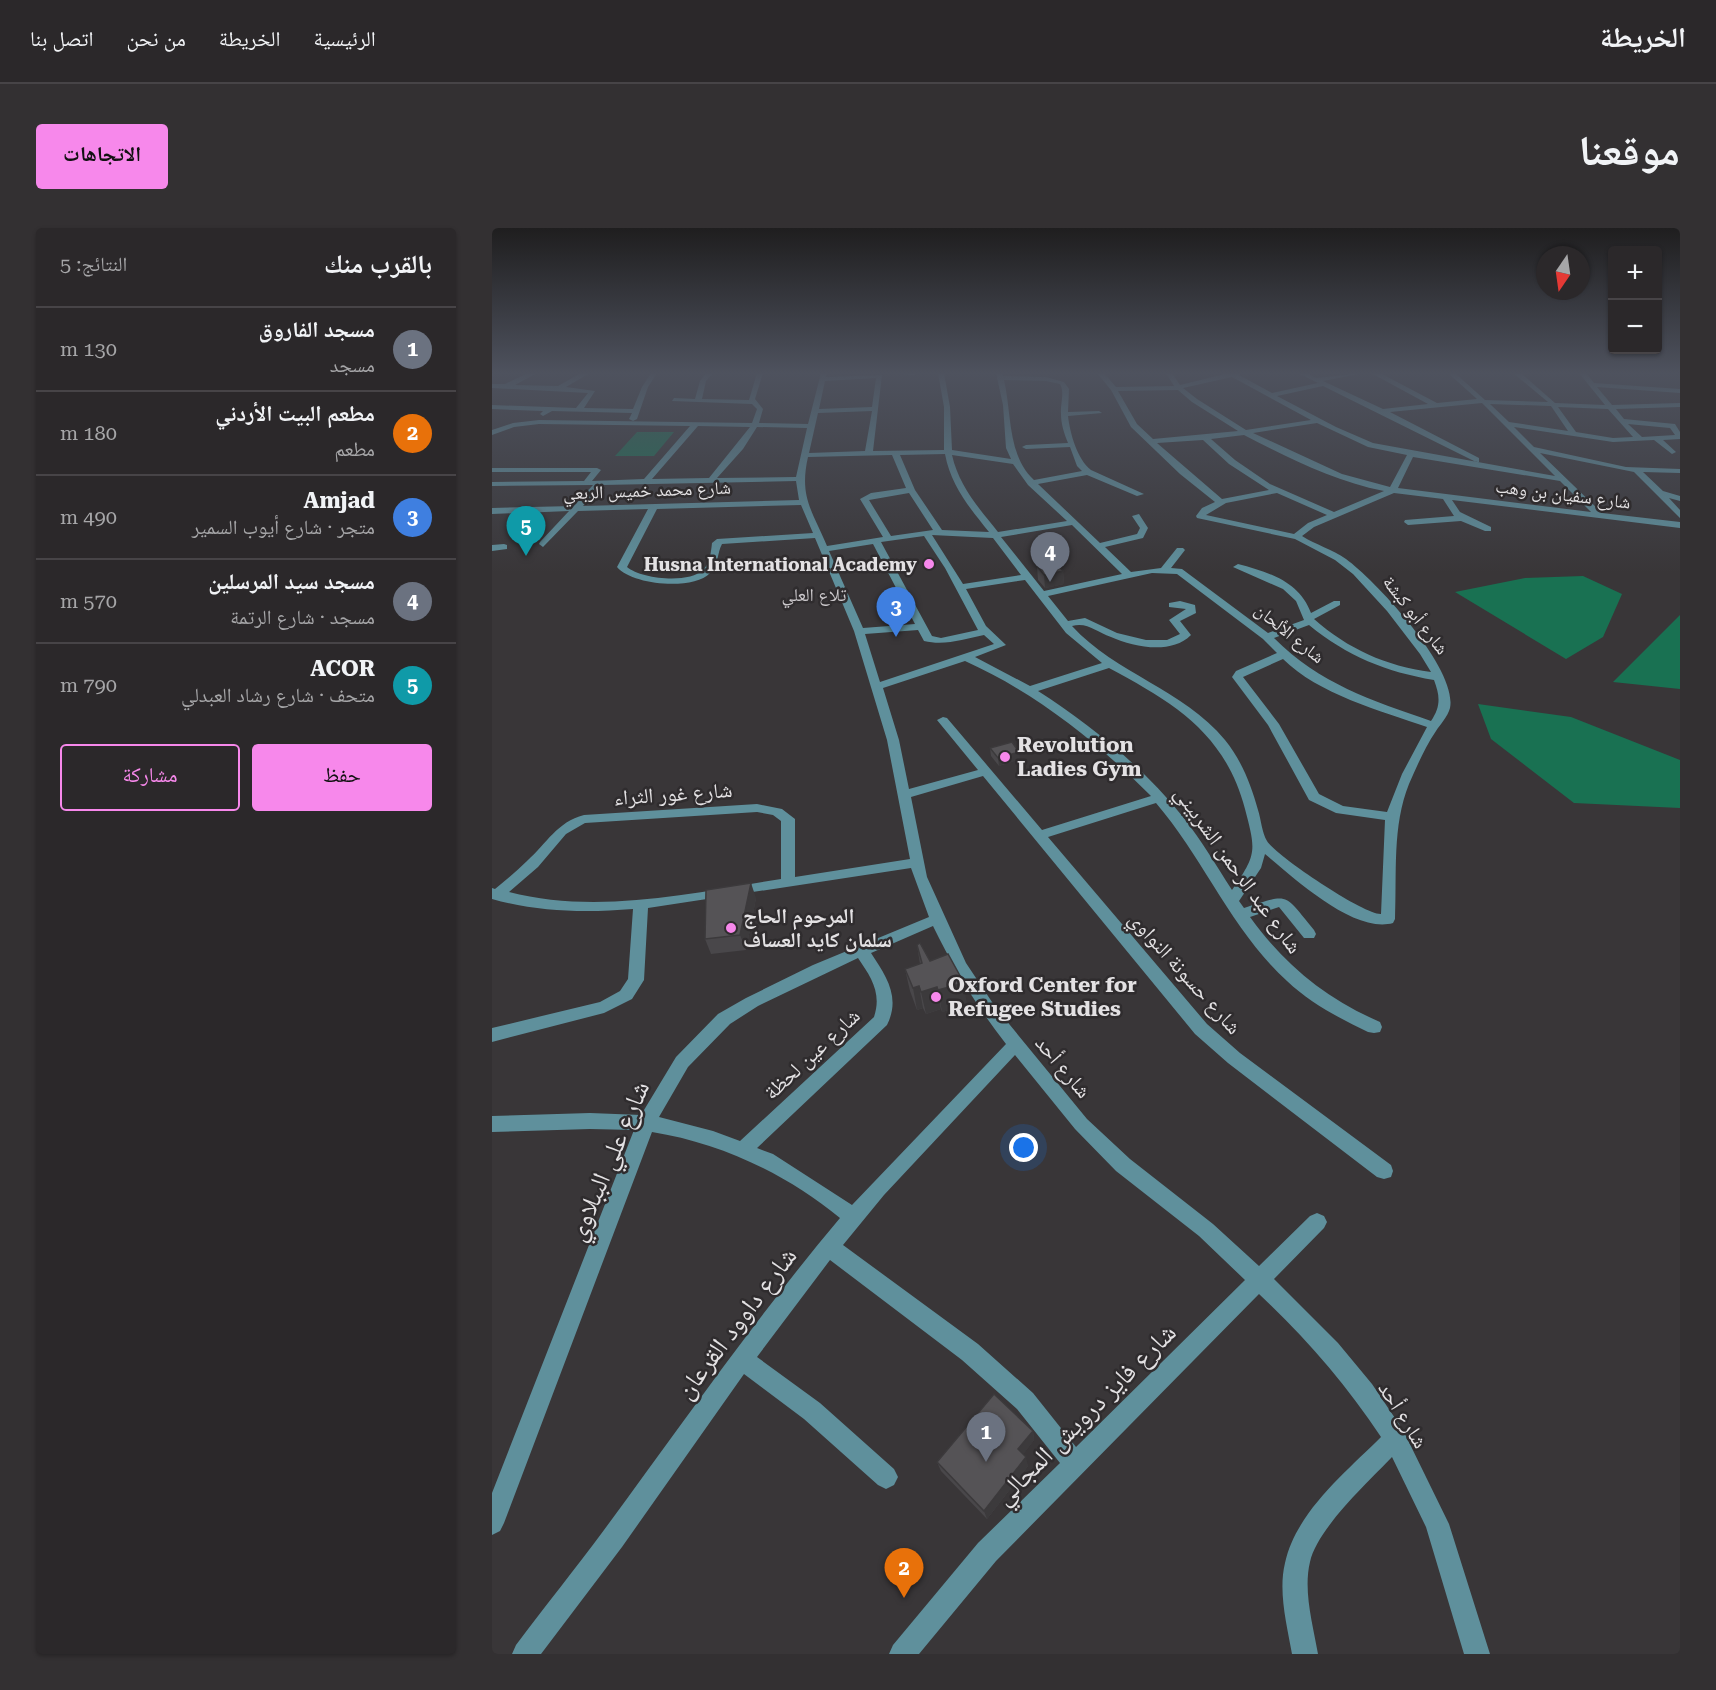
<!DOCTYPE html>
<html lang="ar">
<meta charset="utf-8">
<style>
:root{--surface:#2b282a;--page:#333032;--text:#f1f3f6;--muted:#a6a6a8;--line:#474447;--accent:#f788eb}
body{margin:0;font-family:"Roboto Serif","Noto Naskh Arabic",serif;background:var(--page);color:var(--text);direction:rtl}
.controls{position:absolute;right:18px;top:18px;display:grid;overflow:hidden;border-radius:6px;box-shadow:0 2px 4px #0004}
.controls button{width:54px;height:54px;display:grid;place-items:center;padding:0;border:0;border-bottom:2px solid var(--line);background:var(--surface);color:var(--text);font:30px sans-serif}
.compass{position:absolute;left:1044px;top:18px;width:54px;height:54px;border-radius:50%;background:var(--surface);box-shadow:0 2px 4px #0004;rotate:193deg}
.you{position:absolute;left:532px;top:920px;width:21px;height:21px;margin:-15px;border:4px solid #fff;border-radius:50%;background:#1a73e8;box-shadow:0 0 0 9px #1a73e833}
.badge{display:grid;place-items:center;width:39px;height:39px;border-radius:50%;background:var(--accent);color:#fff;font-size:20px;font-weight:700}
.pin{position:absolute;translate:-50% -50px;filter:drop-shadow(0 2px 3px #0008)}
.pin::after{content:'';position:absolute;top:32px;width:21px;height:18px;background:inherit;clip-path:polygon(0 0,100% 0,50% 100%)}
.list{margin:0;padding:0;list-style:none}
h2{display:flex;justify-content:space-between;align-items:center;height:78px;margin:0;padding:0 24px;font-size:26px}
h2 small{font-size:20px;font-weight:400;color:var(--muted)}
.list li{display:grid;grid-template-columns:39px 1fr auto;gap:18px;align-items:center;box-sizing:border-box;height:84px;padding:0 24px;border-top:2px solid var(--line)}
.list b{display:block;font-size:22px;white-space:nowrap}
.list p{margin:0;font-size:20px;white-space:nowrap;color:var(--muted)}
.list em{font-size:20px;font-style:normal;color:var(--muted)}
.actions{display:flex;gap:12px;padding:18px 24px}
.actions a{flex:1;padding:14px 0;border:2px solid var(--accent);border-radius:6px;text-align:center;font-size:21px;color:var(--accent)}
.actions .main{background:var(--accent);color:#111}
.map{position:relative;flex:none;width:1188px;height:1426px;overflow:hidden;direction:ltr;border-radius:6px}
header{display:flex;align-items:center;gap:36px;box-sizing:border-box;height:84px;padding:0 30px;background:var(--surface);border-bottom:2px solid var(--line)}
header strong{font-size:28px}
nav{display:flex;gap:33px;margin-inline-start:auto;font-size:21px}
.intro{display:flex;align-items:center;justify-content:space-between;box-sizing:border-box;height:144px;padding:0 36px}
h1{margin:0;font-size:42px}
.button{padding:15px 27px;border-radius:6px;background:var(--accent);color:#111;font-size:21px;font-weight:700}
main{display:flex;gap:36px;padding:0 36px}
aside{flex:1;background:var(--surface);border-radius:6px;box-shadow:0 2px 4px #0004}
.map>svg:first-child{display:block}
.green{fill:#197152}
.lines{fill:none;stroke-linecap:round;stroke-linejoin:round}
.minor{fill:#5f909c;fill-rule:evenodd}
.wall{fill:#49474a}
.shaded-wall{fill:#3c3a3c}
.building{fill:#555356;stroke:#3c3a3c;stroke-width:1.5}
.poi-dot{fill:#f788eb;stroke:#2f2c2e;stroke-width:2}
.labels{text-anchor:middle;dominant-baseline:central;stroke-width:5;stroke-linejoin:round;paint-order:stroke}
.far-street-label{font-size:18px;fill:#e3e1e3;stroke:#2f2c2e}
.far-poi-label{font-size:18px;font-weight:bold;fill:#e3e1e3;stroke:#2f2c2e;text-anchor:end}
.far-neighbourhood-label{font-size:18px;fill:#ccc9cc;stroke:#2f2c2e}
.poi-label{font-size:21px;font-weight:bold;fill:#e3e1e3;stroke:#2f2c2e;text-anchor:start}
.street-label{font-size:21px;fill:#e3e1e3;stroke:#2f2c2e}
.near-street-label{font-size:26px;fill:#e3e1e3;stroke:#2f2c2e}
</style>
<header>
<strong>الخريطة</strong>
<nav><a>الرئيسية</a><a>الخريطة</a><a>من نحن</a><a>اتصل بنا</a></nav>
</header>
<div class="intro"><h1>موقعنا</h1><a class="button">الاتجاهات</a></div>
<main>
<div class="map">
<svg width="1188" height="1426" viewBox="0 0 1188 1426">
<rect width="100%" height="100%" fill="#393638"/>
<path class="green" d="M145 204H182L162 228H123Z
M1091 348 1130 366 1111 409 1074 431 963 364 1033 350Z
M1188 387V461L1121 454Z
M986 476 1079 489 1188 532V580L1082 575 999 511Z"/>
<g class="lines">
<path class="minor" d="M36 145H45L23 157 66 158 89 145H98L74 159 103 163 92 180 141 181 150 159 159 145H165L156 159 145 191 141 193 137 191 140 185 60 183 51 188 48 186 51 183 0 181V177L84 180 96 165 0 160V156H13Z
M214 145H221L214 153 210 171 257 172 265 145H271L263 171 271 181 267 195 316 196 329 145H335L334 149 390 147 381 223 452 222V179L446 145H452L458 179 460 222 519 231 514 220 511 177 504 145H510L511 148 554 149 572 154 577 161 576 184 607 183 610 185 576 188C578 205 585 231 599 242L652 266 645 268 595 247 546 256 608 315 645 306 648 300 640 288 647 286 656 300 651 310 613 319 639 344 669 340 685 320H691L693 322 679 340 690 341 776 405 812 392 804 373 791 361 741 339 746 336C776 344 807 353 819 385L842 373H848V377L822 391C856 421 894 438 939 444L928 426 895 383 861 346 843 332 803 311 705 290 704 288 710 280 723 274 688 246 639 199 619 162 605 145H612L624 159 682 158 674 145H680L688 157 737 145H750L747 147 780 165 826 155 806 145H815L824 150 871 145 831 153 891 181 936 176 879 145H888L945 175 985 171 956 145H963L993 172 1056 174 1021 145H1029L1063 175 1113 177 1087 145H1094L1102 155 1188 161V165L1105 159 1120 177 1188 175V179L1124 181 1132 191 1183 196 1188 204V211L1171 212 1184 224 1180 226 1162 212 1121 214 1022 199 1042 219 1134 239 1188 241V245L1151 244 1171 263 1188 268V273L1177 270 1188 282V290L1142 244 1048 225 1110 285 1188 294V300L960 272 968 284 999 299V303H993L969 293 916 297 912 294 913 292 962 288 951 271 902 265 822 299 810 308C824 317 840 321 854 331 884 353 966 441 958 480 956 488 948 497 944 503 933 519 925 538 917 556 900 598 905 646 903 691L901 695C862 706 802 650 773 626L769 640 747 673 752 680C799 665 791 665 822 702L824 706 822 710H812L787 679 758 689C793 737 833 770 888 794L890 799 888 804 882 805 876 804C847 790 818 775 795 753 740 703 712 631 664 575L556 609 715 796 748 825 899 937 901 943 899 949 892 951 885 949 736 835 703 806 491 548 419 569 435 649 474 735 504 780 595 891 638 931 721 996 767 1038 818 988 825 985 832 988 835 994 832 1000 782 1051 846 1115 880 1156 911 1202 957 1296 998 1426H972L934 1299 900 1229C876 1254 825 1301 818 1334 811 1363 821 1397 826 1426H800C795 1397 786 1364 793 1335 804 1284 854 1244 889 1209 854 1156 813 1109 767 1066L504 1333 427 1426H397L401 1417 486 1315 568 1235 525 1181 470 1132 338 1032 265 1129 328 1175 402 1241 406 1249 402 1257 394 1261 386 1257 312 1191 252 1146 130 1319 49 1426H20L24 1417C53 1378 84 1340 112 1302 190 1196 264 1090 348 990 294 946 229 915 160 904L12 1295 8 1303 0 1307V1265L142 902 98 901 0 904V888L98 885 149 887 184 829 226 786 254 770 321 737 437 689 419 640 156 680 152 752 140 771 112 785 0 814V800L108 774 128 763 136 751 141 681C93 685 46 684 0 671V660L3 661C14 652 25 643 35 633 55 615 65 594 92 587L265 576 290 581 303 591V649L418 631 395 512 362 403 323 310 230 316C225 325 227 336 218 345 201 363 140 357 125 339L156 281 86 283 51 319 47 316 48 314 77 283 0 286V280L82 278 101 257 0 258V254L92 253 99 244H0V240H105L109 242 100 253 152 251 198 198 47 196 22 199 0 207V202L21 195 47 192 260 195 265 181 260 176 180 173 182 170 203 171 208 153ZM740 149 819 192 754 202 705 171 691 160ZM384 150 380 179 327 181 333 153ZM512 152 554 153 568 156C573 165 568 176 569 186 569 196 572 205 576 215L534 217 530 219 534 221 578 219 585 238 590 243 542 252C515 227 520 186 512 152ZM831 158 984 234H987V230L898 184 990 175 1063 248 881 215 844 199 785 168ZM686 162 700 174 746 203 661 211 645 196 626 163ZM998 176 1059 178 1076 203 1017 194ZM1066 179 1116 181 1141 209 1121 210 1084 204ZM380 183 373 223 317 225 326 185ZM825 195 876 219 915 227 898 259 850 246 761 205ZM1136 196 1178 200 1183 207 1150 209ZM206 198 258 199 217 250 160 251ZM265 199 315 200 304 249 225 250 251 221ZM752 207C797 230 842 253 892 263L842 284 778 256 743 232 719 211ZM711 212 737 236 777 262 730 271 665 215ZM453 226C459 258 477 279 497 304L450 302 423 262 408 227ZM400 227 414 260 379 265 368 271 391 309 335 318C320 282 307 269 316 229ZM460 227 521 236 536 257 575 293 506 304C486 279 467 258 460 227ZM921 229 1068 253 1099 284 906 260ZM304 253 307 272 91 278 110 257ZM417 265 441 302 399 308 377 272ZM785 265 835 287 816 295 802 306 714 287 734 275ZM309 277 321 305 225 311 220 315C219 324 218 335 211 342 197 356 149 351 135 339L165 281ZM580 297 630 346 552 363 509 309ZM440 307 501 310 529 347 471 356ZM432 308 453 340 486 402 449 410 440 408 389 314ZM381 316 423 396 371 400 337 323ZM660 345 685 346 771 411 785 425 744 443 740 449 776 497 817 572 844 585 893 592 889 686C872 687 783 627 775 613 770 605 769 591 766 582 759 557 750 533 733 512 691 461 624 446 580 398 596 394 604 404 619 409 642 419 679 427 699 407L688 393 704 385 703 377 688 373 677 375V379L694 381 677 392 688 406 675 412H654L625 405 593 390 576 393 556 368ZM533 352 574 405 610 435 538 458 483 429 514 417 494 398 474 361ZM817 397C855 428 894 444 942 452 948 468 949 478 939 493 879 472 828 456 782 410ZM426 402 432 413C453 418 472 411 492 407L502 416 388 454 373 406ZM791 431C826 466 889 483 935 499L910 546 895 584 851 578 827 566 787 496 751 449ZM473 433C544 465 604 513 659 568L550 602 455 490 451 489 445 492 486 542 417 561 407 512 391 460ZM617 440C682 475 733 505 753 581 764 623 765 626 740 662 724 637 709 612 691 589 651 539 599 497 546 463ZM265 584 281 587 289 593V651C201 665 105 687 17 664L46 639 74 606 93 595ZM441 698C462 741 485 779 514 816L360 977 281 926 265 920 395 797C409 769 394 748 379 725ZM366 730C379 749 390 765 382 789L248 913 221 903 167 889 196 839 238 796 266 778ZM523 827 583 901 624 943 707 1008 753 1052 584 1219 541 1165 486 1116 351 1017 392 967Z
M398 145H425L422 147Z
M12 316 15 317V321L0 323V317Z"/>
</g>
<path class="wall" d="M545 338 571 343 572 356 553 360 546 352Z
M498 520 528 531 507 538 499 528Z
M264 670 254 722 219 726 213 711Z
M425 717 438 733 475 777 450 784 449 781 434 786 431 780 425 782 418 763 413 741 428 736Z
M541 1203 542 1212 531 1226 536 1238 495 1291 449 1243 445 1234Z"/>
<path class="shaded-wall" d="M571 343 572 356 553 360 552 347Z
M527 524 528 531 507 538 506 530Z
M259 655 264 670 254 722 248 707Z
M472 755 475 777 450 784 446 762Z
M427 758 431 780 425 782 421 760Z
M445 759 449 781 434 786 429 764Z
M541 1203 542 1212 528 1231 526 1221Z
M534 1229 536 1238 495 1291 492 1283Z"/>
<path class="building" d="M564 335 571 343 552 347 545 338Z
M520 514 527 524 506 530 498 520Z
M259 655 248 707 213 711 214 662Z
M428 715 438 733 456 726 472 755 446 762 445 759 429 764 427 758 421 760 413 741 430 735 425 717Z
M502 1166 541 1203 526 1221 534 1229 492 1283 445 1234Z"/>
<linearGradient id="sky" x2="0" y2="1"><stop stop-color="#1f1e1f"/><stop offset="0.42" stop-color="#4e525e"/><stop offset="1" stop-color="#4e525e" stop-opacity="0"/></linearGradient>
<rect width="1188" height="345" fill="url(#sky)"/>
<g class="poi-dot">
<circle cx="437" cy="336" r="6"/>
<circle cx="513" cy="529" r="6"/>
<circle cx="239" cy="700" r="6"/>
<circle cx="444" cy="769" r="6"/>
</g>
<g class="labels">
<g class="far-street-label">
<text transform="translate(155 262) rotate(-2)">شارع محمد خميس الربعي</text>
<text transform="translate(1071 266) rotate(7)">شارع سفيان بن وهب</text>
<text transform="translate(924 387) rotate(52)">شارع أبو كبشة</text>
<text transform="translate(798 405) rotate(39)">شارع الألحان</text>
</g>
<g class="far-poi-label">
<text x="425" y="336">Husna International Academy</text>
</g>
<g class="far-neighbourhood-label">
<text x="322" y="366">تلاع العلي</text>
</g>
<g class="poi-label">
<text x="525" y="517">Revolution<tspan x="525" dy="24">Ladies Gym</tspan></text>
<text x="251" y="688">المرحوم الحاج<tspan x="251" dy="24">سلمان كايد العساف</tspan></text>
<text x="456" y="757">Oxford Center for<tspan x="456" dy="24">Refugee Studies</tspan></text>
</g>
<g class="street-label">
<text transform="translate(181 566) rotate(-4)">شارع غور الثراء</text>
<text transform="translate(746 642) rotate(54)">شارع عبد الرحمن الشربيني</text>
<text transform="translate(693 745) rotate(48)">شارع حسونة النواوي</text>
<text transform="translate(320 826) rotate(-43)">شارع عين لحظة</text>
<text transform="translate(571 839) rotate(50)">شارع أحد</text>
<text transform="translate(911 1187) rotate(58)">شارع أحد</text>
</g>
<g class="near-street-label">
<text transform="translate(116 933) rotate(-67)">شارع علي الببلاوي</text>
<text transform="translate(244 1095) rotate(-53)">شارع داوود القرعان</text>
<text transform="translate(593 1186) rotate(-45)">شارع فايز درويش المجالي</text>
</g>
</g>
</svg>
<div class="controls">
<button>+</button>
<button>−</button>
</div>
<svg class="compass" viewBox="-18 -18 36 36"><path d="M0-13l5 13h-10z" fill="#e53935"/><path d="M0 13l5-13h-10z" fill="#a6a6a8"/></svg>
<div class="you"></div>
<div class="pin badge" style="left:494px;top:1234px;background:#6b7280">1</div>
<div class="pin badge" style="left:412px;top:1370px;background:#e8710a">2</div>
<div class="pin badge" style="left:404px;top:409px;background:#3f7fe0">3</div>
<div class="pin badge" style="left:558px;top:354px;background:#6b7280">4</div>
<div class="pin badge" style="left:34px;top:328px;background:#0f9aa8">5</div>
</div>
<aside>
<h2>بالقرب منك<small>النتائج: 5</small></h2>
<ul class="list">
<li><span class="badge" style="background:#6b7280">1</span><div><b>مسجد الفاروق</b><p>مسجد</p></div><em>130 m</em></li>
<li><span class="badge" style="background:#e8710a">2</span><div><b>مطعم البيت الأردني</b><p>مطعم</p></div><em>180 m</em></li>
<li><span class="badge" style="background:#3f7fe0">3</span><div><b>Amjad</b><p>متجر · شارع أيوب السمير</p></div><em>490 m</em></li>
<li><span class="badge" style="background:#6b7280">4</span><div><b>مسجد سيد المرسلين</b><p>مسجد · شارع الرتمة</p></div><em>570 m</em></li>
<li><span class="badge" style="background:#0f9aa8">5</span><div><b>ACOR</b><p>متحف · شارع رشاد العبدلي</p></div><em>790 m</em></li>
</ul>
<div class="actions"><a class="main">حفظ</a><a>مشاركة</a></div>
</aside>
</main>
